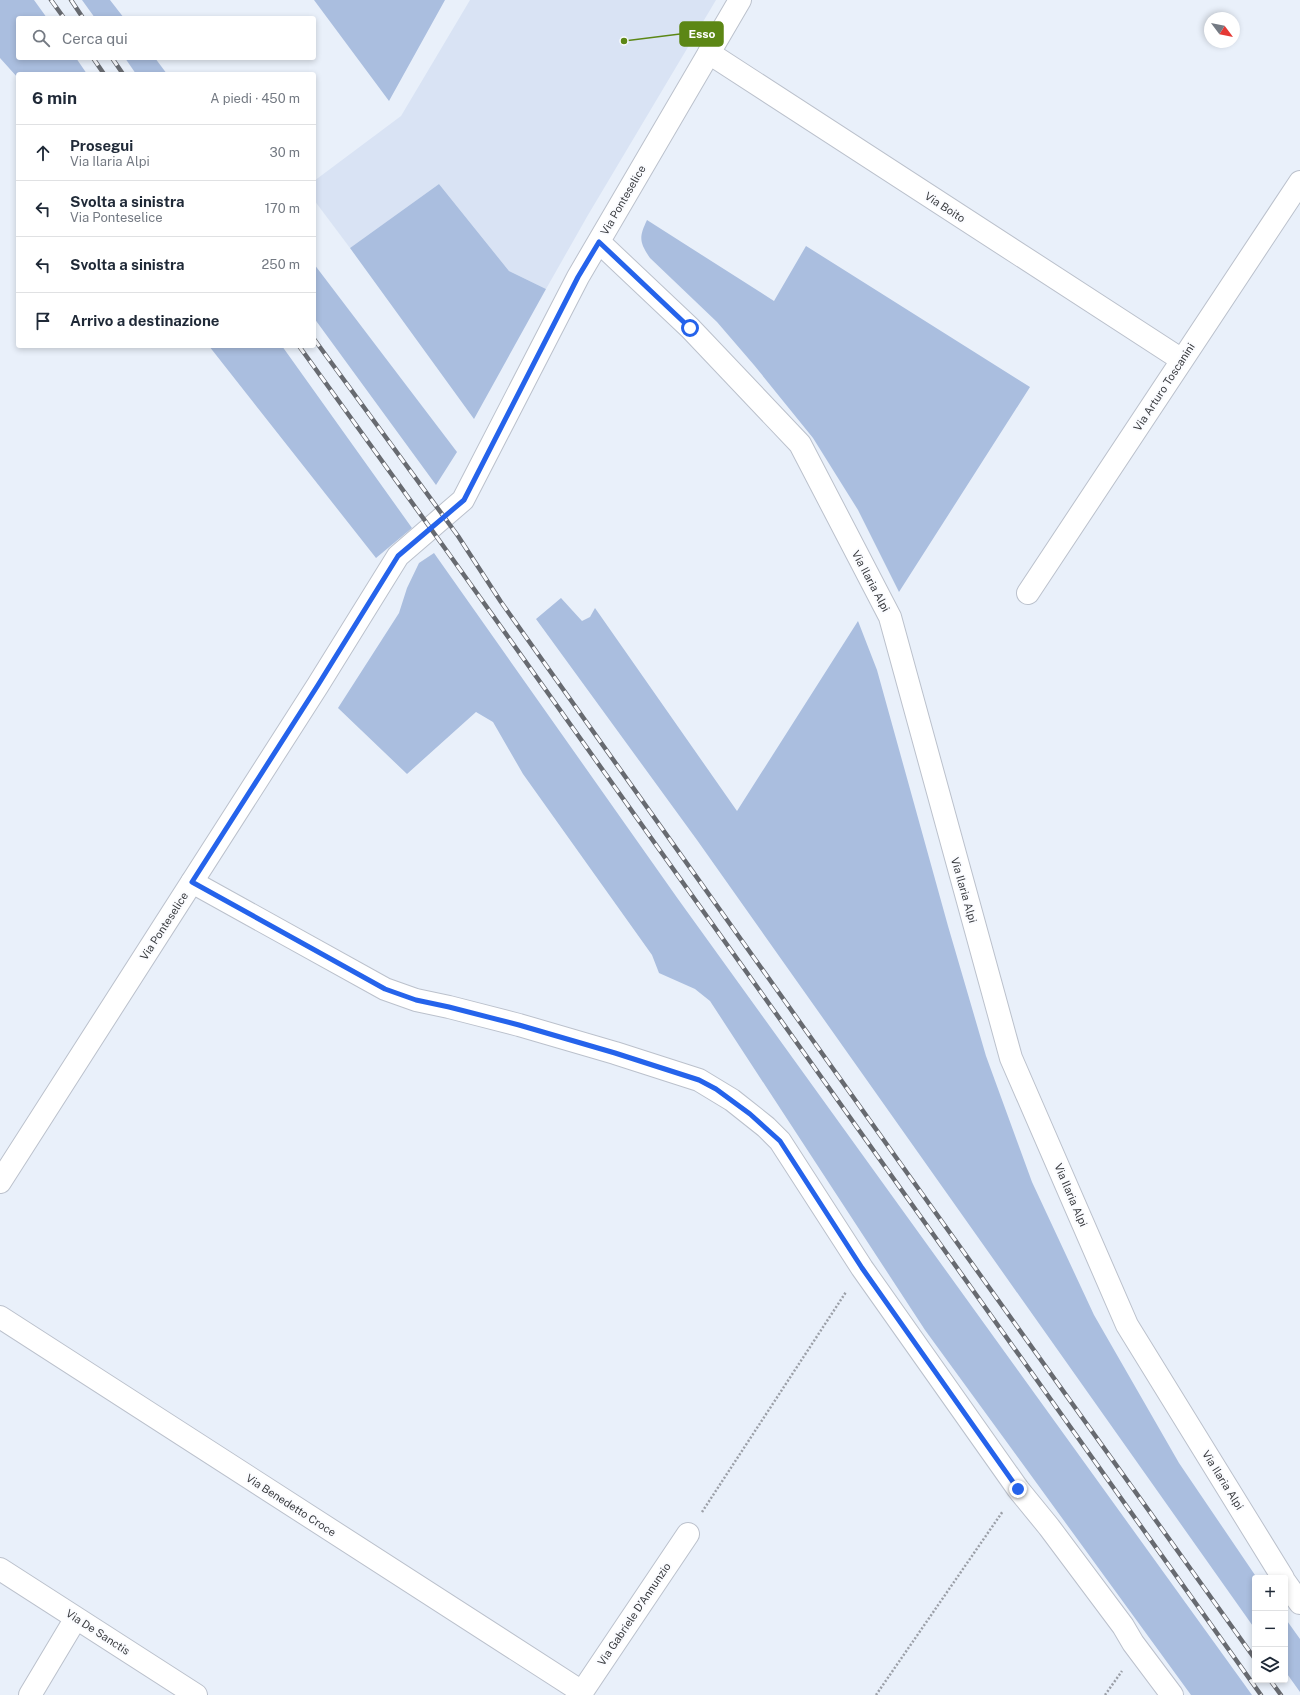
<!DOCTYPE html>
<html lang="it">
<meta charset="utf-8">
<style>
:root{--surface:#fff;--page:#f2f2f3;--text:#1f2937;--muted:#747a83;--line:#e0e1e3}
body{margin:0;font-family:"Public Sans",sans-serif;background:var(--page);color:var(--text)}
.controls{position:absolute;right:12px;bottom:12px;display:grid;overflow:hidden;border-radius:4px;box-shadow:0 2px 6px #0003}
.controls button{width:36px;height:36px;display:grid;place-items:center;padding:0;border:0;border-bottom:1px solid var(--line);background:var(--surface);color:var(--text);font:20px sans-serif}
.compass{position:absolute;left:1204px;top:12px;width:36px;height:36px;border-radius:50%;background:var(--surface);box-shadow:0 2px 6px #0003;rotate:122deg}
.stop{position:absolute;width:12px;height:12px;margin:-9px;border:3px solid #2563eb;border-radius:50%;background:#fff}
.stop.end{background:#2563eb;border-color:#fff;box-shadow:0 1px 4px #0008}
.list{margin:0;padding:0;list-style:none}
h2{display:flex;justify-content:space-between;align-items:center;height:52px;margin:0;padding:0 16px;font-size:17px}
h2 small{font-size:13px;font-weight:400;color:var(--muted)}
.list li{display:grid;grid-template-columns:26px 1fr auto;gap:12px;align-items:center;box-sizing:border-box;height:56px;padding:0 16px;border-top:1px solid var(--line)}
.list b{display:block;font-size:15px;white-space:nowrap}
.list p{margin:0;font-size:13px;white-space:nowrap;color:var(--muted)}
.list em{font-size:13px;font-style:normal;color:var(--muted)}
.icon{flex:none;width:22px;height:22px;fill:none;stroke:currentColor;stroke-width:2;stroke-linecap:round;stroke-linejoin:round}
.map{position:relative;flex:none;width:1300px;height:1695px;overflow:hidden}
.search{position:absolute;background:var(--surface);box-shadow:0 2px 6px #0003;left:16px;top:16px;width:300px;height:44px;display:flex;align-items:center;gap:10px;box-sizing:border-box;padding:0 14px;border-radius:4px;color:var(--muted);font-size:15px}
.panel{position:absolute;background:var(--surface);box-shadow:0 2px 6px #0003;left:16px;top:72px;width:300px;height:276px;border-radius:4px}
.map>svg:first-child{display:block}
.built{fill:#d9e3f4}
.green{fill:#aabedf}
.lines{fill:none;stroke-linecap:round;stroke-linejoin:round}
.street-casing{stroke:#bbc1cc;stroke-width:24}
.secondary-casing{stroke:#bbc1cc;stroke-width:24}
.path{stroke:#9b9fa7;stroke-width:2.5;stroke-dasharray:2 2;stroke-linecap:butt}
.street{stroke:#fff;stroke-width:22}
.secondary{stroke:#fff;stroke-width:22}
.rail-casing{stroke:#676a70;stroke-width:4.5}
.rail{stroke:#fbfcff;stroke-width:3;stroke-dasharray:9;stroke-linecap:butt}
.route{stroke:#2563eb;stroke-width:5}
.labels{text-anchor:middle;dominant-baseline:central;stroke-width:4;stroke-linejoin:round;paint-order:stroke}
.street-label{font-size:11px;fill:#3a3c40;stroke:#fbfcff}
.leader{fill:none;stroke:#5c8715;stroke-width:1.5}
.callout-dot{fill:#5c8715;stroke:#fbfcff;stroke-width:1.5}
.callout{fill:#5c8715;stroke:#5c8715;stroke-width:1.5}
.callout-label{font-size:12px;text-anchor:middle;font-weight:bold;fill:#fff}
</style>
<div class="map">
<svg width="1300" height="1695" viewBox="0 0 1300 1695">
<rect width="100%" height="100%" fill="#e9f0fa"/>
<path class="built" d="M470 0H716L588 215 546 289 509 271 439 184 350 248 314 200V181L401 116Z"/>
<path class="green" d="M0 0H34L47 18H18V58H76L87 74H18V78L0 58Z
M82 0H110L124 18H95Z
M314 0H445L389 101Z
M125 58H155L167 74H136Z
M439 184 509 271 546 289 474 419 350 248Z
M647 220 774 301 806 246 1030 387 899 592 858 510 813 438 754 365 717 322 650 258C639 242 639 237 647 220Z
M314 264 457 452 436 485 314 318Z
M209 346H282L412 528 376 558Z
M434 553 678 899 1252 1695H1191L925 1330 710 1001 695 989 659 973 652 955 523 774 493 722 476 712 407 774 338 708 399 613 407 588 419 563Z
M561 598 582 621 590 617 595 608 737 811 858 621 877 670 948 926 986 1056 1032 1182 1094 1315 1179 1463 1257 1578H1255V1629L697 840 536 619Z
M1285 1618 1300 1639V1692L1285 1671Z"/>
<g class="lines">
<g class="street-casing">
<path id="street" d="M709 53 1182 360
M1028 593 1300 182
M192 882 385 989 416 1000 449 1007 519 1025 615 1053 699 1080 732 1100 766 1127 780 1141 862 1268 1018 1489 1049 1527 1123 1626 1133 1643 1172 1695
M0 1317 582 1692
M0 1569 196 1695
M30 1695 76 1618
M580 1695 688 1534"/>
</g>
<g class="secondary-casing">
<path id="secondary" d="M599 242 690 328 800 444 890 617 1011 1058 1127 1325 1283 1578
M0 1182 318 685 398 556 463 500 578 277 740 0
M1285 1582 1300 1603"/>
</g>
<path class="path" d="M702 1512 846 1292
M876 1695 1003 1511
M1105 1695 1122 1671"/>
<use href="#street" class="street"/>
<use href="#secondary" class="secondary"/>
<g class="rail-casing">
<path id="rail" d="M51 0 64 18
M71 0 83 18
M93 58 104 74
M112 58 123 74
M314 339 458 536 501 602 905 1170 1255 1659
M299 346 444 547 1261 1695
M1270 1680 1281 1695"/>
</g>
<use href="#rail" class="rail"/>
</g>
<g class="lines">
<path class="route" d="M690 328 599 242 578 277 464 500 398 556 318 685 192 882 385 989 416 1000 449 1007 519 1025 615 1053 699 1080 716 1089 750 1114 780 1141 862 1268 1018 1489"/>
</g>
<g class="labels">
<g class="street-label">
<text transform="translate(623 200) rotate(-60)">Via Ponteselice</text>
<text transform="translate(945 207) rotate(33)">Via Boito</text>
<text transform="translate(1164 387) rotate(-57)">Via Arturo Toscanini</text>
<text transform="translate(871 581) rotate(62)">Via Ilaria Alpi</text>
<text transform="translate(964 890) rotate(74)">Via Ilaria Alpi</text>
<text transform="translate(164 926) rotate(-57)">Via Ponteselice</text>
<text transform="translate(1071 1195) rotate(67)">Via Ilaria Alpi</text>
<text transform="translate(1223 1480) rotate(58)">Via Ilaria Alpi</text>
<text transform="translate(291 1505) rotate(33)">Via Benedetto Croce</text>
<text transform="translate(634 1614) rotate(-56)">Via Gabriele D’Annunzio</text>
<text transform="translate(98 1632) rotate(33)">Via De Sanctis</text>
</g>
</g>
<path class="leader" d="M624 41L680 34"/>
<circle class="callout-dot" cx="624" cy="41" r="4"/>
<rect class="callout" x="680" y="22" width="43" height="24" rx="4"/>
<g class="callout-label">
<text x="702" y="38">Esso</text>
</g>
</svg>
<div class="controls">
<button>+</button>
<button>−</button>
<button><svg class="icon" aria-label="layers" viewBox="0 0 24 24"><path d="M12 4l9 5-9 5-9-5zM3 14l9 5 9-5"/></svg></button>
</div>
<svg class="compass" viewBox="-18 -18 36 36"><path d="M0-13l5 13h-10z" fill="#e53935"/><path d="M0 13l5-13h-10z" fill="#747a83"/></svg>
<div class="stop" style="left:690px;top:328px"></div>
<div class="stop end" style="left:1018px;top:1489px"></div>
<div class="search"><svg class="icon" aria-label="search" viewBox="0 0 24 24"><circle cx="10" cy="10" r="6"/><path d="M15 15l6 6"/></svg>Cerca qui</div>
<section class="panel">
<h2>6 min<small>A piedi · 450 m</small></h2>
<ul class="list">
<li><svg class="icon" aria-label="ahead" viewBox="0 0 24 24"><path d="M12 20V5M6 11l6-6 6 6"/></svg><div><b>Prosegui</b><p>Via Ilaria Alpi</p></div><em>30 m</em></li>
<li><svg class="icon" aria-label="left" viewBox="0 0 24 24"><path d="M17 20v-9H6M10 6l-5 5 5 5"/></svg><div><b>Svolta a sinistra</b><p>Via Ponteselice</p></div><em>170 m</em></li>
<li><svg class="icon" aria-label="left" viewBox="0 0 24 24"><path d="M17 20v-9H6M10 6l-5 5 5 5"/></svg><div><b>Svolta a sinistra</b></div><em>250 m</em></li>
<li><svg class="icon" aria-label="arrive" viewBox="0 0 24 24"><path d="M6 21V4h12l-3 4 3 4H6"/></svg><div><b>Arrivo a destinazione</b></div></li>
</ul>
</section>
</div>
